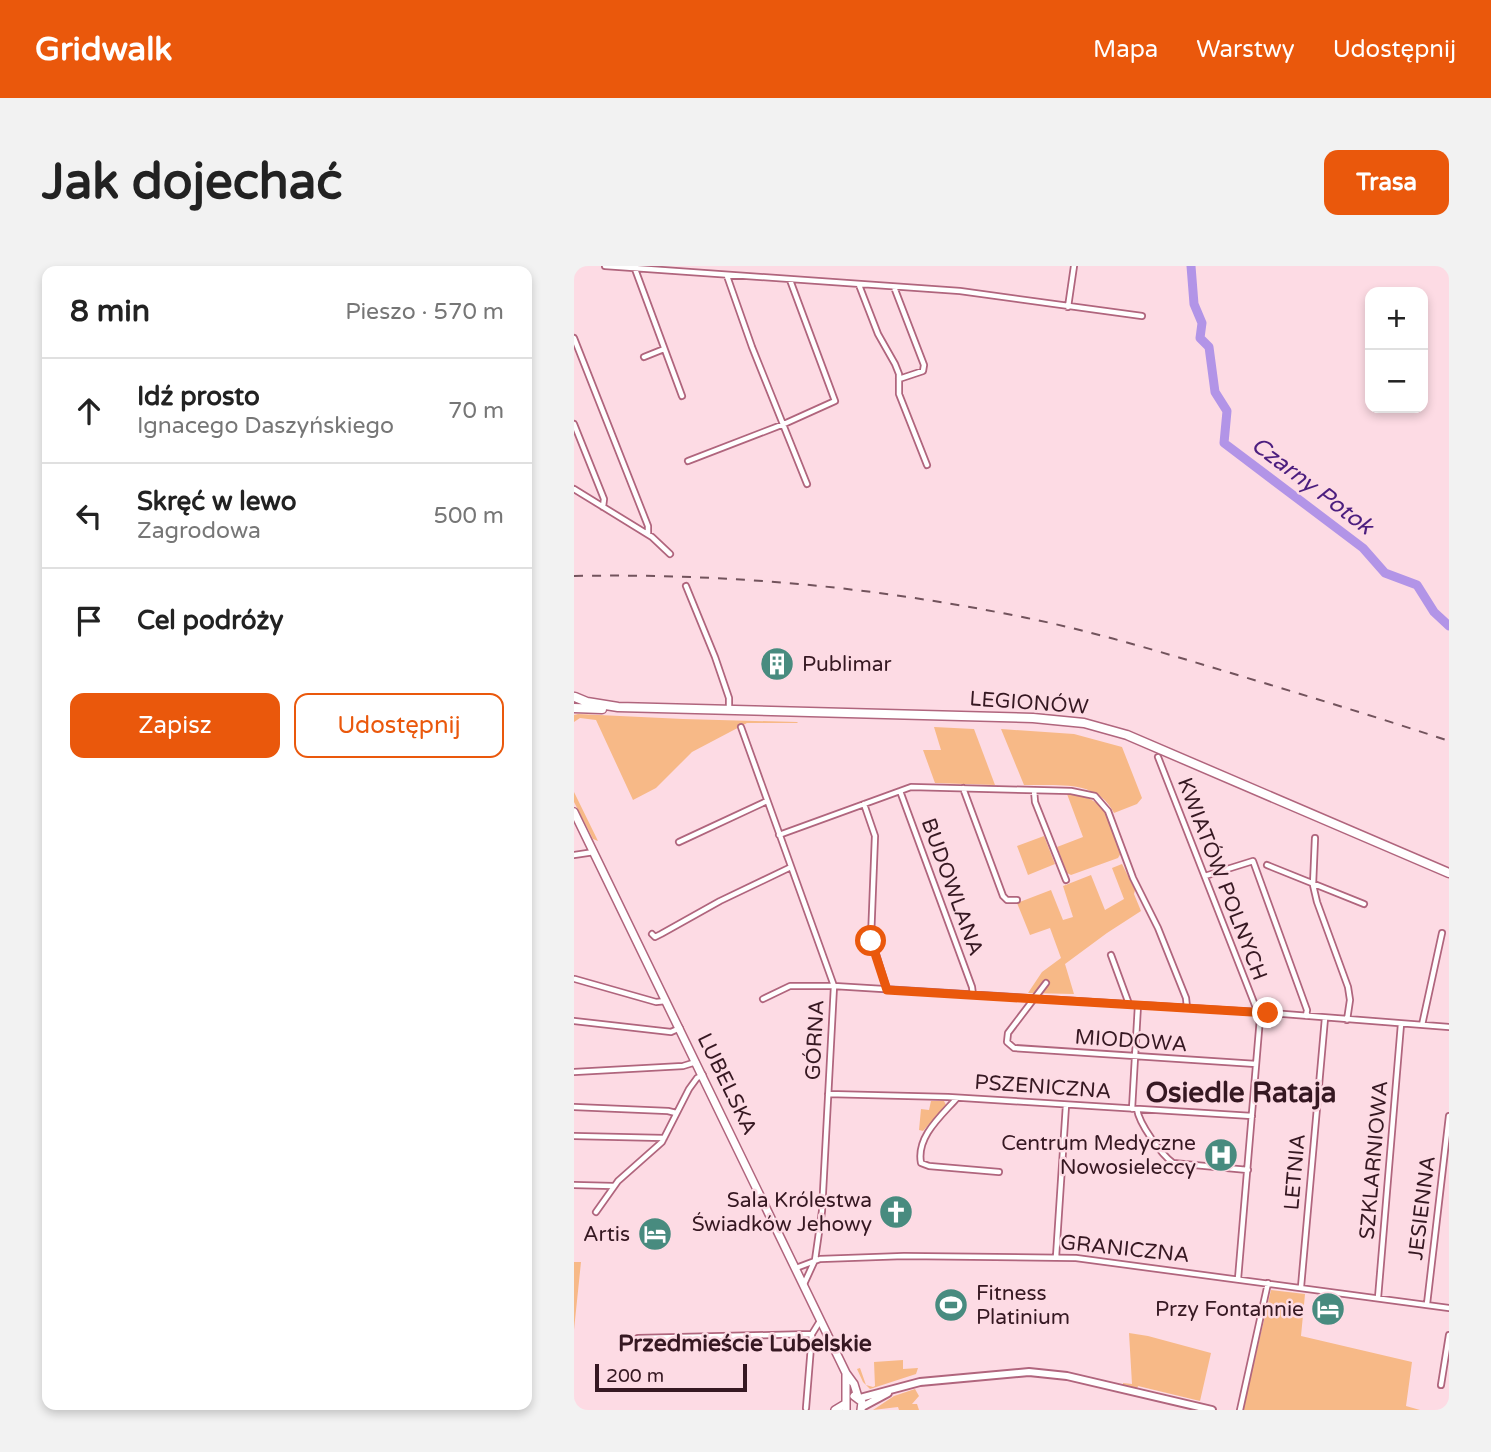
<!DOCTYPE html>
<html lang="pl">
<meta charset="utf-8">
<style>
:root{--surface:#fff;--page:#f2f2f2;--text:#222;--muted:#767676;--line:#e0e0e0;--accent:#ea580c}
body{margin:0;font-family:"Varela Round",sans-serif;background:var(--page);color:var(--text)}
.controls{position:absolute;right:21px;top:21px;display:grid;overflow:hidden;border-radius:14px;box-shadow:0 4px 10px #0003}
.controls button{width:63px;height:63px;display:grid;place-items:center;padding:0;border:0;border-bottom:2px solid var(--line);background:var(--surface);color:var(--text);font:35px sans-serif}
.scale{position:absolute;left:21px;bottom:18px;width:152px;box-sizing:border-box;padding-left:7px;border:4px solid #361822;border-top:0;font-size:19px;line-height:24px;white-space:nowrap;color:#361822;-webkit-text-stroke:5px #fddbe4;paint-order:stroke}
.stop{position:absolute;width:21px;height:21px;margin:-16px;border:5px solid #ea580c;border-radius:50%;background:#fff}
.stop.end{background:#ea580c;border-color:#fff;box-shadow:0 2px 7px #0008}
.list{margin:0;padding:0;list-style:none}
h2{display:flex;justify-content:space-between;align-items:center;height:91px;margin:0;padding:0 28px;font-size:30px}
h2 small{font-size:23px;font-weight:400;color:var(--muted)}
.list li{display:grid;grid-template-columns:46px 1fr auto;gap:21px;align-items:center;box-sizing:border-box;height:105px;padding:0 28px;border-top:2px solid var(--line)}
.list b{display:block;font-size:26px;white-space:nowrap}
.list p{margin:0;font-size:23px;white-space:nowrap;color:var(--muted)}
.list em{font-size:23px;font-style:normal;color:var(--muted)}
.actions{display:flex;gap:14px;padding:21px 28px}
.actions a{flex:1;padding:16px 0;border:2px solid var(--accent);border-radius:14px;text-align:center;font-size:24px;color:var(--accent)}
.actions .main{background:var(--accent);color:#fff}
.icon{flex:none;width:38px;height:38px;fill:none;stroke:currentColor;stroke-width:2;stroke-linecap:round;stroke-linejoin:round}
.map{position:relative;flex:none;width:875px;height:1144px;overflow:hidden;border-radius:14px}
header{display:flex;align-items:center;gap:42px;box-sizing:border-box;height:98px;padding:0 35px;background:var(--accent);color:#fff}
header strong{font-size:33px}
nav{display:flex;gap:38px;margin-inline-start:auto;font-size:24px}
.intro{display:flex;align-items:center;justify-content:space-between;box-sizing:border-box;height:168px;padding:0 42px}
h1{margin:0;font-size:49px}
.button{padding:18px 32px;border-radius:14px;background:var(--accent);color:#fff;font-size:24px;font-weight:700}
main{display:flex;gap:42px;padding:0 42px}
aside{flex:1;background:var(--surface);border-radius:14px;box-shadow:0 4px 10px #0003}
.map>svg:first-child{display:block}
.green{fill:#f7b987}
.lines{fill:none;stroke-linecap:round;stroke-linejoin:round}
.river{stroke:#b294e7;stroke-width:9}
.minor-casing{stroke:#b0657d;stroke-width:8}
.tertiary-casing{stroke:#b0657d;stroke-width:10}
.primary-casing{stroke:#b0657d;stroke-width:10}
.trunk-casing{stroke:#b0657d;stroke-width:11}
.minor{stroke:#fff;stroke-width:4.5}
.tertiary{stroke:#fff;stroke-width:6}
.primary{stroke:#fff;stroke-width:7}
.trunk{stroke:#fff;stroke-width:8}
.rail{stroke:#72535c;stroke-width:2;stroke-dasharray:9 9;stroke-linecap:butt}
.route{stroke:#ea580c;stroke-width:9}
.labels{text-anchor:middle;dominant-baseline:central;stroke-width:5;stroke-linejoin:round;paint-order:stroke}
.poi-label{font-size:21px;fill:#361822;stroke:#fddbe4;text-anchor:end}
.street-label{font-size:21px;fill:#361822;stroke:#fddbe4}
.water-label{font-size:23px;font-style:italic;fill:#4c1e7f;stroke:#fddbe4}
.neighbourhood-label{font-size:23px;font-weight:bold;fill:#361822;stroke:#fddbe4}
.district-label{font-size:28px;font-weight:bold;fill:#361822;stroke:#fddbe4}
</style>
<header>
<strong>Gridwalk</strong>
<nav><a>Mapa</a><a>Warstwy</a><a>Udostępnij</a></nav>
</header>
<div class="intro"><h1>Jak dojechać</h1><a class="button">Trasa</a></div>
<main>
<aside>
<h2>8 min<small>Pieszo · 570 m</small></h2>
<ul class="list">
<li><svg class="icon" aria-label="ahead" viewBox="0 0 24 24"><path d="M12 20V5M6 11l6-6 6 6"/></svg><div><b>Idź prosto</b><p>Ignacego Daszyńskiego</p></div><em>70 m</em></li>
<li><svg class="icon" aria-label="left" viewBox="0 0 24 24"><path d="M17 20v-9H6M10 6l-5 5 5 5"/></svg><div><b>Skręć w lewo</b><p>Zagrodowa</p></div><em>500 m</em></li>
<li><svg class="icon" aria-label="arrive" viewBox="0 0 24 24"><path d="M6 21V4h12l-3 4 3 4H6"/></svg><div><b>Cel podróży</b></div></li>
</ul>
<div class="actions"><a class="main">Zapisz</a><a>Udostępnij</a></div>
</aside>
<div class="map">
<svg width="875" height="1144" viewBox="0 0 875 1144">
<rect width="100%" height="100%" fill="#fddbe4"/>
<path class="green" d="M4 448 109 453 223 456 224 457H173L118 486 82 522 59 534 22 454 6 452 0 456V449Z
M360 461 400 463 421 519 361 517 349 484H367Z
M427 463 500 468 548 481 568 532 563 538 540 547C523 513 483 520 450 519Z
M0 526 24 575 19 573 0 536Z
M493 528C535 531 534 553 547 587L544 592 497 609 493 607 483 581 509 571Z
M470 570 481 598 454 609 443 580Z
M548 598 561 624 560 628 567 645 533 667 491 698 500 728 454 727 468 706 487 692 476 662 456 669 443 637 477 624 489 654 499 651 489 620 517 609 531 644 550 633 538 602Z
M357 835H370L372 839 349 865 345 864 347 843 355 844Z
M0 996H7L0 1064Z
M697 1024 731 1028 727 1070 838 1096 832 1140 846 1144H669Z
M555 1067 574 1070 637 1087 626 1135 564 1120 563 1123 549 1120V1117L558 1118Z
M329 1094V1103L344 1102 342 1108 296 1123 289 1116 283 1103 286 1102 292 1119 299 1121 301 1120 300 1096Z
M341 1123 345 1130 338 1138H343L345 1144H325L324 1141 299 1144 320 1130Z"/>
<g class="lines">
<path class="river" d="M617 0 620 38 628 57 626 72 635 81 641 126 653 145 650 177 789 282 811 307 843 319 860 346 875 360"/>
<g class="minor-casing">
<path id="minor" d="M31 0 386 25 568 50
M61 3 108 130
M153 10 178 81 233 218
M285 19 304 68 321 98 325 108V128L353 199
M320 21 350 99 349 105 325 113
M494 41 500 0
M0 72 74 260V268
M70 91 90 83
M0 158 30 233 29 241
M114 195 210 158 261 135 216 14
M0 223 78 271 96 288
M112 320 141 391 155 432V443
M167 461 260 720 248 945 241 994 230 1018
M584 491 686 752 664 1013
M389 522 429 630 433 634H443
M460 524 461 536 492 614
M326 525 398 721 399 729
M290 538 301 570 297 672 313 724
M205 569 337 521 497 525 521 530 534 545 559 612 584 662 612 732 613 742
M741 572 739 619 743 636 774 721 776 734 773 754
M105 576 193 535
M0 589 20 586
M693 599 790 638
M631 610 679 595 733 744 732 750
M78 668 81 671 87 668 146 635 217 601
M537 689 555 738
M1 713 82 736 92 735
M472 717 434 767 433 776 440 782 682 798
M189 733 216 720H260L697 747 875 761
M0 755 97 766 106 762
M848 759 868 667
M0 806 109 800 122 796
M254 828 374 831 678 850
M383 832C367 850 342 871 347 897L355 900 425 906
M0 841 94 845 102 847
M558 843 564 739
M563 843C565 858 587 888 599 897L674 904
M0 870 90 872
M0 919 39 920
M22 946 44 915 88 876 115 823 123 812 129 809
M482 991 492 839
M222 1002 246 993 330 990 502 992 875 1042
M727 1021 751 752
M804 1032 827 758
M853 1038 875 850
M64 1072 238 1068
M867 1119 875 1069
M232 1142 238 1068 246 1055
M666 1144 694 1017"/>
</g>
<g class="tertiary-casing">
<path id="tertiary" d="M286 1132 346 1116 455 1106 493 1110 638 1144
M288 1141 314 1127"/>
</g>
<g class="primary-casing">
<path id="primary" d="M0 546 272 1107 280 1118 284 1131
M272 1108V1144
M280 1130 288 1136 287 1144
M261 1144 271 1138"/>
</g>
<g class="trunk-casing">
<path id="trunk" d="M1 431 13 436 44 441 459 452 510 457 553 469 875 607
M0 442 28 443"/>
</g>
<use href="#minor" class="minor"/>
<use href="#tertiary" class="tertiary"/>
<use href="#primary" class="primary"/>
<use href="#trunk" class="trunk"/>
<path class="rail" d="M0 310C154 307 302 321 453 352 522 366 590 387 657 407 730 429 803 451 875 475"/>
</g>
<g class="lines">
<path class="route" d="M297 675 313 724 694 747"/>
</g>
<defs>
<g id="building-disc" transform="scale(1.75)"><circle r="9.5" fill="#488b7f" stroke="#fddbe4"/><path d="M-4-6H4V6H1V3H-1V6H-4ZM-2.5-4.3h1.7v1.8h-1.7ZM.8-4.3h1.7v1.8H.8ZM-2.5-1h1.7V.8h-1.7ZM.8-1h1.7V.8H.8Z" fill="#fff"/></g>
<g id="hospital-disc" transform="scale(1.75)"><circle r="9.5" fill="#488b7f" stroke="#fddbe4"/><path d="M-5-5h3v3.5h4V-5h3V5h-3V1.5h-4V5h-3Z" fill="#fff"/></g>
<g id="church-disc" transform="scale(1.75)"><circle r="9.5" fill="#488b7f" stroke="#fddbe4"/><path d="M-1.2-6h2.4v3.5h3.3v2.4h-3.3V6h-2.4V-.1h-3.3v-2.4h3.3Z" fill="#fff"/></g>
<g id="hotel-disc" transform="scale(1.75)"><circle r="9.5" fill="#488b7f" stroke="#fddbe4"/><path d="M-6-4.5h1.5V1H6V5H4.5V3h-9V5H-6ZM-4 0a1.8 1.8 0 1 1 3.6 0ZM.5 0V-2.5h3Q6-2.5 6 0Z" fill="#fff"/></g>
<g id="stadium-disc" transform="scale(1.75)"><circle r="9.5" fill="#488b7f" stroke="#fddbe4"/><path d="M0-5a6.5 5 0 1 0 0 10a6.5 5 0 1 0 0-10ZM-3.5-1.8h7v3.6h-7Z" fill="#fff"/></g>
</defs>
<g fill-rule="evenodd">
<use href="#building-disc" x="203" y="398"/>
<use href="#hospital-disc" x="647" y="889"/>
<use href="#church-disc" x="322" y="946"/>
<use href="#hotel-disc" x="81" y="968"/>
<use href="#stadium-disc" x="377" y="1039"/>
<use href="#hotel-disc" x="754" y="1043"/>
</g>
<g class="labels">
<g class="poi-label">
<text x="228" y="398" text-anchor="start">Publimar</text>
<text x="622" y="877">Centrum Medyczne<tspan x="622" dy="24">Nowosieleccy</tspan></text>
<text x="298" y="934">Sala Królestwa<tspan x="298" dy="24">Świadków Jehowy</tspan></text>
<text x="56" y="968">Artis</text>
<text x="402" y="1027" text-anchor="start">Fitness<tspan x="402" dy="24">Platinium</tspan></text>
<text x="730" y="1043">Przy Fontannie</text>
</g>
<g class="street-label">
<text transform="translate(455 437) rotate(4)">LEGIONÓW</text>
<text transform="translate(648 613) rotate(69)">KWIATÓW POLNYCH</text>
<text transform="translate(378 621) rotate(70)">BUDOWLANA</text>
<text transform="translate(241 774) rotate(-87)">GÓRNA</text>
<text transform="translate(557 775) rotate(4)">MIODOWA</text>
<text transform="translate(153 818) rotate(64)">LUBELSKA</text>
<text transform="translate(469 821) rotate(4)">PSZENICZNA</text>
<text transform="translate(800 894) rotate(-85)">SZKLARNIOWA</text>
<text transform="translate(721 906) rotate(-85)">LETNIA</text>
<text transform="translate(848 942) rotate(-83)">JESIENNA</text>
<text transform="translate(551 983) rotate(6)">GRANICZNA</text>
</g>
<g class="water-label">
<text transform="translate(738 220) rotate(37)">Czarny Potok</text>
</g>
<g class="neighbourhood-label">
<text x="171" y="1078">Przedmieście Lubelskie</text>
</g>
<g class="district-label">
<text x="667" y="827">Osiedle Rataja</text>
</g>
</g>
</svg>
<div class="controls">
<button>+</button>
<button>−</button>
</div>
<div class="scale">200 m</div>
<div class="stop" style="left:297px;top:675px"></div>
<div class="stop end" style="left:694px;top:747px"></div>
</div>
</main>
